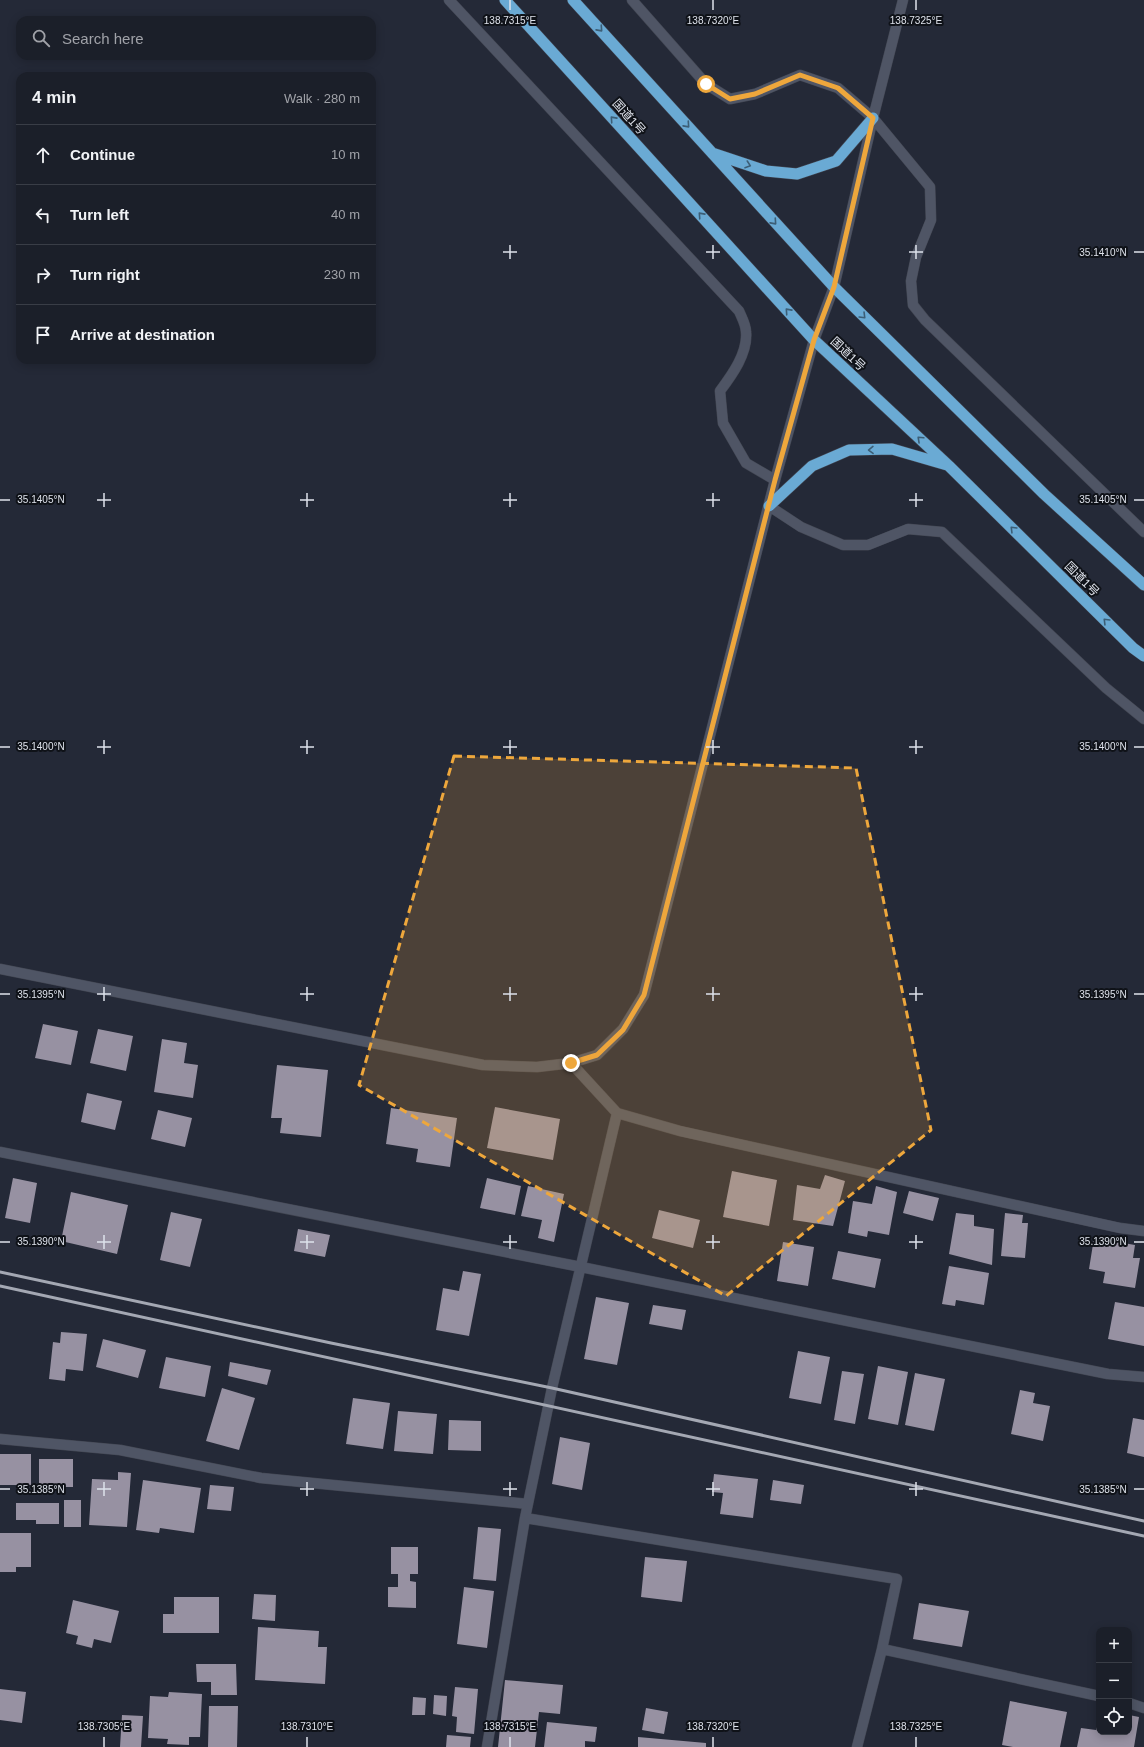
<!DOCTYPE html>
<meta charset="utf-8">
<style>
:root{--surface:#1b1f29;--page:#242731;--text:#f1f3f6;--muted:#a0a2a8;--line:#393d46}
body{margin:0;font-family:Helvetica,"Noto Sans JP",sans-serif;background:var(--page);color:var(--text)}
.controls{position:absolute;right:12px;bottom:12px;display:grid;overflow:hidden;border-radius:8px;box-shadow:0 2px 10px #0003}
.controls button{width:36px;height:36px;display:grid;place-items:center;padding:0;border:0;border-bottom:1px solid var(--line);background:var(--surface);color:var(--text);font:20px sans-serif}
.stop{position:absolute;width:12px;height:12px;margin:-9px;border:3px solid #eea73c;border-radius:50%;background:#fff}
.stop.end{background:#eea73c;border-color:#fff;box-shadow:0 1px 4px #0008}
.list{margin:0;padding:0;list-style:none}
h2{display:flex;justify-content:space-between;align-items:center;height:52px;margin:0;padding:0 16px;font-size:17px}
h2 small{font-size:13px;font-weight:400;color:var(--muted)}
.list li{display:grid;grid-template-columns:26px 1fr auto;gap:12px;align-items:center;box-sizing:border-box;height:60px;padding:0 16px;border-top:1px solid var(--line)}
.list b{display:block;font-size:15px;white-space:nowrap}
.list em{font-size:13px;font-style:normal;color:var(--muted)}
.icon{flex:none;width:22px;height:22px;fill:none;stroke:currentColor;stroke-width:2;stroke-linecap:round;stroke-linejoin:round}
.map{position:relative;flex:none;width:1144px;height:1747px;overflow:hidden}
.search{position:absolute;background:var(--surface);box-shadow:0 2px 10px #0003;left:16px;top:16px;width:360px;height:44px;display:flex;align-items:center;gap:10px;box-sizing:border-box;padding:0 14px;border-radius:12px;color:var(--muted);font-size:15px}
.panel{position:absolute;background:var(--surface);box-shadow:0 2px 10px #0003;left:16px;top:72px;width:360px;height:292px;border-radius:12px}
.map>svg:first-child{display:block}
.building{fill:#9791a2}
.lines{fill:none;stroke-linecap:round;stroke-linejoin:round}
.minor-casing{stroke:#434753;stroke-width:11}
.tertiary-casing{stroke:#434753;stroke-width:11}
.trunk-casing{stroke:#434753;stroke-width:12}
.minor{stroke:#4f5565;stroke-width:10}
.tertiary{stroke:#4f5565;stroke-width:10}
.trunk{stroke:#6aaad4;stroke-width:11}
.rail{stroke:#a4a8b3;stroke-width:3}
.oneway{stroke:#3c5e76}
.route{stroke:#eea73c;stroke-width:5}
.marked{fill:#eea73c;fill-opacity:0.2;stroke:#eea73c;stroke-width:3;stroke-dasharray:8 5;stroke-linejoin:round}
.ticks{fill:none;stroke:#dee2eb;stroke-width:1.5}
.labels{text-anchor:middle;dominant-baseline:central;stroke-width:4;stroke-linejoin:round;paint-order:stroke}
.street-label{font-size:12px;fill:#dee2eb;stroke:#0f1218}
.ticks-label{font-size:10px;text-anchor:middle;fill:#dee2eb;stroke:#0f1218;stroke-width:4;stroke-linejoin:round;paint-order:stroke}
</style>
<div class="map">
<svg width="1144" height="1747" viewBox="0 0 1144 1747">
<rect width="100%" height="100%" fill="#242937"/>
<path class="building" d="M43 1024 78 1031 71 1065 35 1058Z
M98 1029 133 1036 126 1071 90 1063Z
M162 1039 187 1043 184 1063 198 1065 193 1098 154 1092Z
M277 1065 328 1070 321 1137 280 1133 282 1118H271Z
M87 1093 122 1101 115 1130 81 1122Z
M495 1107 560 1119 553 1160 487 1148Z
M391 1108 457 1118 450 1167 416 1162 418 1149 386 1144Z
M158 1110 192 1118 185 1147 151 1139Z
M732 1171 777 1180 769 1226 723 1217Z
M825 1175 845 1181 833 1226 793 1220 797 1185 820 1189Z
M13 1178 37 1183 30 1223 5 1218Z
M487 1178 521 1186 515 1215 480 1208Z
M528 1186 564 1194 554 1242 538 1238 542 1220 521 1216Z
M876 1186 897 1192 889 1235 868 1231 867 1237 848 1233 853 1201 872 1204Z
M909 1191 939 1198 933 1221 903 1213Z
M71 1192 128 1205 117 1254 61 1241Z
M659 1210 700 1220 693 1248 652 1238Z
M171 1212 202 1219 190 1267 160 1260Z
M956 1213 974 1215V1226L994 1229 992 1265 949 1254Z
M1005 1213 1023 1215 1022 1223H1028L1025 1258 1001 1256Z
M298 1229 330 1235 325 1257 294 1251Z
M1094 1238 1135 1245 1133 1258H1140L1135 1288 1103 1283 1105 1272 1089 1269Z
M783 1242 814 1247 808 1286 777 1281Z
M838 1251 881 1259 875 1288 832 1279Z
M949 1266 989 1273 984 1305 956 1300 955 1306 942 1304Z
M463 1271 481 1274 469 1336 436 1330 443 1288 459 1291Z
M596 1297 629 1303 617 1365 584 1359Z
M1115 1302 1144 1307V1346L1108 1339Z
M653 1305 686 1310 682 1330 649 1324Z
M61 1332 87 1334 83 1371 66 1369 65 1381 49 1379 53 1342 60 1343Z
M103 1339 146 1350 138 1378 96 1367Z
M798 1351 830 1357 821 1404 789 1398Z
M166 1357 211 1366 205 1397 159 1388Z
M230 1362 271 1370 267 1385 228 1376Z
M878 1366 908 1372 898 1425 868 1419Z
M842 1371 864 1374 855 1424 834 1420Z
M915 1373 945 1379 934 1431 905 1425Z
M222 1388 255 1398 239 1450 206 1441Z
M1020 1390 1035 1393 1033 1403 1050 1406 1043 1441 1011 1434Z
M353 1398 390 1403 383 1449 346 1444Z
M398 1411 437 1414 433 1454 394 1451Z
M1133 1418 1144 1420V1457L1127 1453Z
M449 1420 481 1421V1451L448 1450Z
M560 1437 590 1443 582 1490 552 1484Z
M0 1454H31V1485H0Z
M39 1459H73V1487H39Z
M118 1472 131 1473 127 1527 89 1525 92 1479 118 1480Z
M714 1474 758 1479 753 1518 720 1514 723 1493 712 1492Z
M143 1480 201 1488 194 1533 160 1528 159 1533 136 1530Z
M773 1480 804 1485 801 1504 770 1500Z
M210 1485 234 1487 231 1511 207 1509Z
M64 1500H81V1527H64Z
M16 1503H59V1524H36V1520H16Z
M478 1527 501 1529 496 1581 473 1579Z
M0 1533H31V1567H16V1572H0Z
M391 1547H418V1574H410V1581L416 1582V1608L388 1607V1587H398V1574H391Z
M645 1557 687 1561 682 1602 641 1597Z
M464 1587 494 1591 487 1648 457 1644Z
M254 1594 276 1595 275 1621 252 1619Z
M174 1597H219V1633H163V1614H174Z
M73 1600 119 1611 111 1643 94 1639 92 1648 76 1644 78 1636 66 1633Z
M919 1603 969 1611 962 1647 913 1639Z
M258 1627 319 1631 318 1647H327L325 1684 255 1680Z
M196 1664H236L237 1695H211V1682H197Z
M505 1680 563 1685 560 1714 539 1712 535 1747H498Z
M455 1687 478 1689 474 1734 456 1732 457 1717 452 1716Z
M0 1689 26 1692 22 1723 0 1720Z
M169 1692 202 1694 200 1737H189V1745L167 1744 168 1739 148 1738 150 1696 168 1697Z
M434 1695 447 1696 446 1716 433 1714Z
M413 1697 426 1698 425 1715H412Z
M1010 1701 1067 1712 1060 1747H1013L1002 1745Z
M209 1706H238L237 1747H208Z
M646 1708 668 1712 664 1734 642 1730Z
M122 1715 143 1716 141 1747H120Z
M1129 1715 1139 1717 1134 1747H1077L1081 1728 1096 1730 1098 1719 1099 1732H1129Z
M547 1722 597 1727 595 1742 585 1741V1747H544Z
M447 1735 471 1737 470 1747H446Z
M638 1737 706 1743V1747H638Z"/>
<g class="lines">
<g class="minor-casing">
<path id="minor" d="M449 0 739 311C742 318 746 325 746 332 748 353 732 375 720 391L723 423 746 463 775 480
M632 0 706 84 730 99 755 94 800 75 838 88 873 118 930 187 931 220 916 257 911 281 913 305 925 320 1144 532
M834 287 873 118 903 0
M769 506 801 527 843 545H868L908 529 942 532 1106 688 1144 719
M571 1063 617 1113 680 1131 1120 1228 1144 1231
M0 1152 581 1267 1108 1374 1144 1377
M0 1439 120 1450 261 1478 528 1504
M525 1518 897 1579 882 1649 1099 1696
M1129 1703 1144 1708
M487 1747 525 1518 552 1388 617 1113
M857 1747 882 1649"/>
</g>
<g class="tertiary-casing">
<path id="tertiary" d="M0 969 483 1065 537 1067 571 1063 597 1055 623 1029 644 995 775 480 814 340 834 287"/>
</g>
<g class="trunk-casing">
<path id="trunk" d="M505 0 814 340 949 466 1133 648 1144 656
M573 0 834 287 1044 494 1144 585
M712 153 766 171 797 174 836 161 873 118
M769 506 812 466 849 450 892 449 947 465"/>
</g>
<use href="#minor" class="minor"/>
<use href="#tertiary" class="tertiary"/>
<use href="#trunk" class="trunk"/>
<path class="rail" d="M0 1272 331 1343 552 1388 1144 1521
M0 1286 1144 1536"/>
</g>
<defs><path id="oneway-chevron" d="M-2-3.5L2.5 0L-2 3.5" fill="none" stroke-width="1.6" stroke-linecap="round" stroke-linejoin="round"/></defs>
<g class="oneway">
<use href="#oneway-chevron" transform="translate(600 29) rotate(48)"/>
<use href="#oneway-chevron" transform="translate(613 119) rotate(-132)"/>
<use href="#oneway-chevron" transform="translate(687 125) rotate(48)"/>
<use href="#oneway-chevron" transform="translate(748 165) rotate(19)"/>
<use href="#oneway-chevron" transform="translate(701 215) rotate(-132)"/>
<use href="#oneway-chevron" transform="translate(774 222) rotate(48)"/>
<use href="#oneway-chevron" transform="translate(788 311) rotate(-132)"/>
<use href="#oneway-chevron" transform="translate(863 316) rotate(45)"/>
<use href="#oneway-chevron" transform="translate(920 439) rotate(-137)"/>
<use href="#oneway-chevron" transform="translate(871 450) rotate(179)"/>
<use href="#oneway-chevron" transform="translate(1013 529) rotate(-135)"/>
<use href="#oneway-chevron" transform="translate(1106 621) rotate(-135)"/>
</g>
<g class="lines">
<path class="route" d="M571 1063 597 1055 623 1030 644 995 775 480 814 340 834 287 873 118 838 88 800 75 755 94 730 99 706 84"/>
</g>
<path class="marked" d="M454 756 856 768 931 1130 726 1296 359 1085Z"/>
<path class="ticks" d="M510 0V10M713 0V10M916 0V10M510 245V259M713 245V259M916 245V259M503 252H517M706 252H720M909 252H923M1134 252H1144M104 493V507M307 493V507M510 493V507M713 493V507M916 493V507M0 500H10M97 500H111M300 500H314M503 500H517M706 500H720M909 500H923M1134 500H1144M104 740V754M307 740V754M510 740V754M713 740V754M916 740V754M0 747H10M97 747H111M300 747H314M503 747H517M706 747H720M909 747H923M1134 747H1144M104 987V1001M307 987V1001M510 987V1001M713 987V1001M916 987V1001M0 994H10M97 994H111M300 994H314M503 994H517M706 994H720M909 994H923M1134 994H1144M104 1235V1249M307 1235V1249M510 1235V1249M713 1235V1249M916 1235V1249M0 1242H10M97 1242H111M300 1242H314M503 1242H517M706 1242H720M909 1242H923M1134 1242H1144M104 1482V1496M307 1482V1496M510 1482V1496M713 1482V1496M916 1482V1496M0 1489H10M97 1489H111M300 1489H314M503 1489H517M706 1489H720M909 1489H923M1134 1489H1144M104 1737V1747M307 1737V1747M510 1737V1747M713 1737V1747M916 1737V1747"/>
<g class="labels">
<g class="street-label">
<text transform="translate(629 117) rotate(48)">国道1号</text>
<text transform="translate(848 354) rotate(43)">国道1号</text>
<text transform="translate(1082 579) rotate(45)">国道1号</text>
</g>
</g>
<g class="ticks-label">
<text x="510" y="24">138.7315°E</text>
<text x="713" y="24">138.7320°E</text>
<text x="916" y="24">138.7325°E</text>
<text x="1103" y="256">35.1410°N</text>
<text x="41" y="503">35.1405°N</text>
<text x="1103" y="503">35.1405°N</text>
<text x="41" y="750">35.1400°N</text>
<text x="1103" y="750">35.1400°N</text>
<text x="41" y="998">35.1395°N</text>
<text x="1103" y="998">35.1395°N</text>
<text x="41" y="1245">35.1390°N</text>
<text x="1103" y="1245">35.1390°N</text>
<text x="41" y="1493">35.1385°N</text>
<text x="1103" y="1493">35.1385°N</text>
<text x="104" y="1730">138.7305°E</text>
<text x="307" y="1730">138.7310°E</text>
<text x="510" y="1730">138.7315°E</text>
<text x="713" y="1730">138.7320°E</text>
<text x="916" y="1730">138.7325°E</text>
</g>
</svg>
<div class="controls">
<button>+</button>
<button>−</button>
<button><svg class="icon" aria-label="locate" viewBox="0 0 24 24"><circle cx="12" cy="12" r="6"/><path d="M12 2v4M12 18v4M2 12h4M18 12h4"/></svg></button>
</div>
<div class="stop" style="left:706px;top:84px"></div>
<div class="stop end" style="left:571px;top:1063px"></div>
<div class="search"><svg class="icon" aria-label="search" viewBox="0 0 24 24"><circle cx="10" cy="10" r="6"/><path d="M15 15l6 6"/></svg>Search here</div>
<section class="panel">
<h2>4 min<small>Walk · 280 m</small></h2>
<ul class="list">
<li><svg class="icon" aria-label="ahead" viewBox="0 0 24 24"><path d="M12 20V5M6 11l6-6 6 6"/></svg><div><b>Continue</b></div><em>10 m</em></li>
<li><svg class="icon" aria-label="left" viewBox="0 0 24 24"><path d="M17 20v-9H6M10 6l-5 5 5 5"/></svg><div><b>Turn left</b></div><em>40 m</em></li>
<li><svg class="icon" aria-label="right" viewBox="0 0 24 24"><path d="M7 20v-9h11M14 6l5 5-5 5"/></svg><div><b>Turn right</b></div><em>230 m</em></li>
<li><svg class="icon" aria-label="arrive" viewBox="0 0 24 24"><path d="M6 21V4h12l-3 4 3 4H6"/></svg><div><b>Arrive at destination</b></div></li>
</ul>
</section>
</div>
